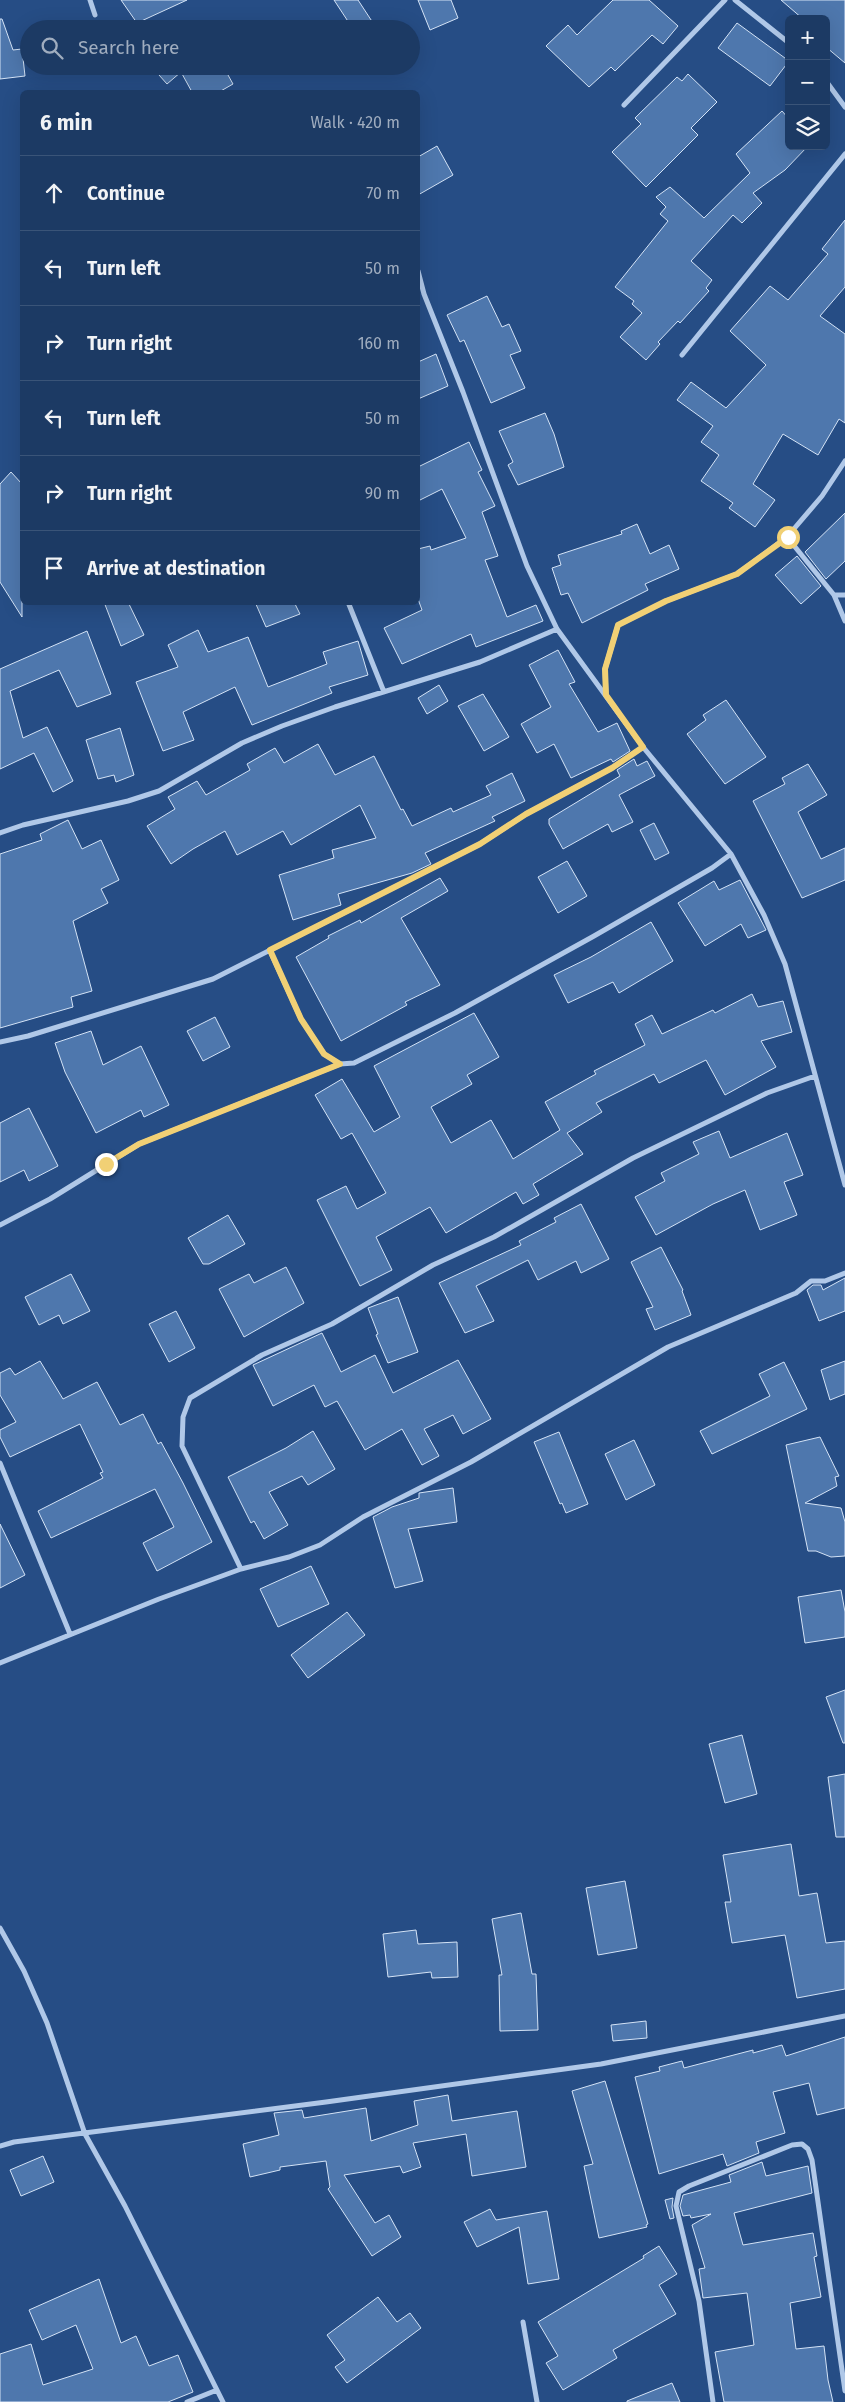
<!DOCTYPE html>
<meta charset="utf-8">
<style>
:root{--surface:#1c3a64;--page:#25416a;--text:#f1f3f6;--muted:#a0adbf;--line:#3a5478}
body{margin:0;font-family:"Fira Sans",sans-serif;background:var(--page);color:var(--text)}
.controls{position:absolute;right:15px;top:15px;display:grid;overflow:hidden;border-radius:8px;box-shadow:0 5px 20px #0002}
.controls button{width:45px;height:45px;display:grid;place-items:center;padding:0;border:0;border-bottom:1px solid var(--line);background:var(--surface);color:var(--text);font:25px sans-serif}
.stop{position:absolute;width:15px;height:15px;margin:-11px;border:4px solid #f1d075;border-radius:50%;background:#fff}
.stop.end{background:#f1d075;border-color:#fff;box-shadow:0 1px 5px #0008}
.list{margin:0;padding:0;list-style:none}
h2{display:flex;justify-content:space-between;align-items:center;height:65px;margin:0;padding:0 20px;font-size:21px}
h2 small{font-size:16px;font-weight:400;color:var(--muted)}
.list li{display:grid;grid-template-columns:32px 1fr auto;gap:15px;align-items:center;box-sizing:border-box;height:75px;padding:0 20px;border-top:1px solid var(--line)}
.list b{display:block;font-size:19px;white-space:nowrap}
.list em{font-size:16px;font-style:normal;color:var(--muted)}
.icon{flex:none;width:28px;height:28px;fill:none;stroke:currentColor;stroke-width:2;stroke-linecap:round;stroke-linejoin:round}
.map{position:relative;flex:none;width:845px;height:2402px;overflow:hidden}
.search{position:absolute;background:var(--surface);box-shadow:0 5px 20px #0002;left:20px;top:20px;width:400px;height:55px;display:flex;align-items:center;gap:12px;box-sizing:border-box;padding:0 18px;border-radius:28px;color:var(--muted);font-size:19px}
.panel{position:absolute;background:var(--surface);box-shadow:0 5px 20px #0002;left:20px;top:90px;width:400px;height:515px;border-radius:8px}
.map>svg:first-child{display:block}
.building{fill:#4e77ad;stroke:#d4e3f6}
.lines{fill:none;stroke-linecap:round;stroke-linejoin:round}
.minor{stroke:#b0c8e8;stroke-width:5}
.route{stroke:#f1d075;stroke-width:6}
</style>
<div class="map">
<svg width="845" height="2402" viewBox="0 0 845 2402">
<rect width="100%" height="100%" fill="#264d85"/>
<path class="building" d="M121 0H187L137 23Z
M334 0H358L377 29H353Z
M418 0H451L458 18 430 30Z
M613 0H649L678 26 663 44 652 35 615 71 611 67 589 87 546 46 568 25 577 35Z
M781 0H845V63L826 47V19H803Z
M0 19H2L13 50 22 49 25 76 0 79Z
M737 23 789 61 770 86 718 48Z
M151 66H223L233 84 219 92H192L181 72 167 84Z
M688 74 717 102 691 128 698 135 646 187 612 152 641 124 635 118 677 77 682 81Z
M782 111 789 119V146H808L785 170 753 193 762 203 742 223 733 215 691 261 712 280 706 288 709 291 680 323 678 321 658 342 660 344 646 360 620 337 642 313 632 304 634 301 615 287 668 221 660 214 666 207 656 197 670 187 704 218 750 173 736 154Z
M437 146 453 175 418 195V157Z
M845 220V287L820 316 845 334V423L839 419 818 455 783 434 753 484 775 500 755 527 729 508 733 503 701 481 719 455 701 442 713 426 677 400 691 382 726 408 766 365 730 331 770 286 788 300 828 254 822 249Z
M487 296 502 327 509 324 521 351 510 355 525 388 491 403 464 340 460 342 447 315Z
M436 354 448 386 418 399V362Z
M545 413 554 434 564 467 518 485 508 465 513 462 499 431Z
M469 442 482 470 478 472 495 506 482 512 498 556 485 560 507 617 536 605 543 621 476 647 471 634 402 664 384 628 422 610 418 599V549L430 546 431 550 466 538 442 489 418 501V467Z
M11 472 22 484V617L0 582V484Z
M845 513V561L826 579 805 552Z
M637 524 650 554 669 545 679 569 645 584 648 590 582 623 568 593 561 595 552 568 561 565 558 555 622 534 621 531Z
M797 556 821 586 801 604 775 575Z
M104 602H128L144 635 121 646Z
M255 602H294L300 614 266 627Z
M198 630 208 652 248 637 268 687 327 664 323 652 358 641 368 675 329 687 332 693 252 725 235 687 183 712 194 740 163 751 136 682 178 667 168 645Z
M87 631 111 694 77 707 59 670 10 691 23 738 47 727 73 781 53 792 34 753 0 769V669Z
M558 650 575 682 569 684 598 732 617 723 630 751 613 762 611 759 571 778 554 744 537 753 521 724 551 707 529 665Z
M439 685 448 701 427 714 418 698Z
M483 694 509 737 484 751 458 706Z
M726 700 766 757 725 784 687 734 706 720 703 715Z
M120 728 134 775 116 782 114 775 98 779 86 740Z
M318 744 335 775 374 756 401 810 403 809 412 826 451 808 453 812 491 795 486 786 512 773 525 801 492 817 495 821 425 853 431 864 412 873 338 894 341 905 293 920 279 875 334 858 332 850 376 838 360 805 291 845 283 831 237 855 225 831 193 849 171 864 147 826 175 809 168 797 197 781 206 795 250 770 247 764 275 748 284 763Z
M634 759 637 766 647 761 655 776 619 795 633 822 612 832 608 824 563 849 549 824V819L620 776 617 770Z
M808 764 827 795 798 812 821 859 845 848V880L802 898 753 801 785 784 782 778Z
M68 820 82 849 101 840 119 880 101 889 108 903 73 921 92 991 71 997 73 1007 0 1028V854L42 840 40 834Z
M654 823 669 853 655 860 640 830Z
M567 861 587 896 558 913 538 877Z
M440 878 448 891 401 918 440 985 405 1002 407 1005 341 1041 296 957 329 938 328 936 360 920 361 923Z
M740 880 766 930 748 938 741 924 705 946 678 903 714 881 719 890Z
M651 922 673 961 619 993 613 982 568 1003 554 975 591 957Z
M752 994 758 1007 783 1001 792 1032 761 1041 776 1067 725 1095 706 1060 659 1083 654 1074 596 1103 602 1112 567 1133 583 1154 533 1184 539 1195 523 1204 516 1192 446 1233 430 1207 376 1237 392 1270 360 1286 317 1200 346 1186 357 1209 386 1193 352 1133 341 1139 315 1095 342 1079 374 1132 400 1117 374 1066 474 1013 499 1057 467 1075 472 1084 431 1107 451 1143 491 1120 513 1159 560 1130 545 1102 596 1074 594 1071 645 1045 635 1024 652 1015 662 1034 713 1010 715 1013Z
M215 1017 230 1047 203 1061 187 1031Z
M91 1031 103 1065 141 1046 169 1105 144 1117 141 1110 96 1133 65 1072 55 1043Z
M29 1108 58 1166 29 1181 24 1170 0 1182V1123Z
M719 1131 730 1158 787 1133 803 1175 784 1182 797 1215 760 1230 745 1190 713 1204 656 1235 635 1197 665 1181 661 1173 699 1154 693 1142Z
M581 1204 609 1259 581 1273 576 1261 538 1280 528 1260 476 1286 494 1321 465 1333 439 1283 521 1245 519 1241 556 1222 554 1218Z
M228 1215 245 1244 209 1264H203L188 1238Z
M661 1247 683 1290 682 1291 691 1315 655 1330 646 1309 653 1307 631 1262Z
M286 1267 304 1303 244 1337 219 1289 249 1274 254 1283Z
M71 1274 90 1311 63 1324 59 1315 39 1325 25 1297Z
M845 1278V1311L819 1321 807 1290 813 1285H821L823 1290Z
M398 1297 418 1352 388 1363 376 1335 378 1334 368 1308Z
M176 1311 195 1348 169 1362 149 1324Z
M322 1333 341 1372 375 1355 393 1393 458 1360 491 1419 463 1434 453 1415 424 1429 439 1456 422 1465 402 1429 365 1450 337 1401 325 1407 314 1385 273 1406 253 1365Z
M40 1361 63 1399 97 1382 120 1425 143 1414 158 1444 161 1442 183 1483 212 1542 157 1571 143 1543 174 1527 155 1489 51 1538 38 1511 103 1478 100 1473 103 1472 80 1424 10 1457 0 1437V1430L16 1422 0 1395V1373L10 1368 15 1375Z
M845 1361V1394L830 1400 821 1370Z
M784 1362 807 1409 712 1454 700 1431 770 1396 759 1374Z
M313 1431 335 1469 308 1485 302 1476 269 1492 288 1525 264 1539 254 1521 251 1523 228 1477 286 1448Z
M559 1432 588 1504 566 1513 562 1503 560 1504 534 1442Z
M820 1437 839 1476 835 1477 837 1486 805 1503 841 1508 845 1522V1556L831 1557 816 1551H808L786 1445Z
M634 1440 655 1485 626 1500 605 1454Z
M453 1488 457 1522 408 1529 423 1581 395 1588 373 1517 392 1507 419 1498V1493Z
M0 1524 25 1575 0 1588Z
M311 1566 329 1604 278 1627 260 1589Z
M841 1590 845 1612V1637L805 1643 798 1597Z
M347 1612 365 1635 308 1678 291 1655Z
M845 1690V1743H843L826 1697Z
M742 1735 757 1794 725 1803 709 1744Z
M845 1774V1837H836L828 1777Z
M791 1844 799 1896 817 1893 826 1943 845 1941V1989L797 1998 785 1935 732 1943 725 1902H731L723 1855Z
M625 1881 637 1948 598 1955 586 1888Z
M521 1913 532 1974H536L538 2030 500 2031 499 1975H502L492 1919Z
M416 1930 418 1944 457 1942 458 1977 432 1978 431 1972 388 1977 383 1934Z
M646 2021 647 2038 613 2041 611 2025Z
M845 2037V2108L817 2115 809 2083 773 2092 785 2133 756 2142 759 2153 727 2166 723 2154 659 2174 635 2077 660 2071 659 2067 682 2061 684 2068 753 2050V2053L782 2045 786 2056Z
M605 2081 648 2224 646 2225 647 2227 599 2238 584 2166 593 2164 572 2091Z
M448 2095 452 2121 517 2111 526 2167 472 2176 466 2134 413 2143 421 2167 403 2173 400 2166 344 2175 375 2223 389 2215 401 2237 372 2256 328 2189 330 2187 326 2161 280 2167V2170L250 2177 243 2144 279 2135 274 2113 302 2110 304 2118 366 2108 371 2141 418 2125 414 2101Z
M43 2156 54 2182 21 2196 10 2170Z
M762 2162 766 2176 808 2166 812 2193 734 2213 743 2245 813 2233 817 2256 814 2257 821 2297 790 2303 796 2349 824 2346 828 2380 833 2402H724L715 2352 754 2345 747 2293 703 2298 699 2269 705 2268 692 2225 711 2214 691 2218 690 2215 683 2216 680 2206 683 2195 731 2182 729 2175Z
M673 2198 672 2207 674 2218 670 2219 665 2200Z
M490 2209 496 2220 547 2211 559 2279 528 2284 519 2227 477 2247 464 2222Z
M659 2246 677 2274 659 2285 676 2314 613 2350 617 2358 563 2390 546 2363 558 2356 538 2322 644 2258 643 2256Z
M99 2279 121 2343 136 2336 149 2366 178 2355 193 2392 168 2402H0V2354L31 2344 43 2385 93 2369 76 2325 42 2340 29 2310Z
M378 2297 397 2322 410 2313 421 2328 347 2383 335 2367 345 2360 327 2335Z
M672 2383 680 2402H627V2401Z"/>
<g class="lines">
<path class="minor" d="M90 0 95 15
M735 0 789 43
M826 81 845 107
M624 105 725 0
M418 271 424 294 463 392 527 566 557 629 643 747 731 854 764 915 785 964 845 1185
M682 355 845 154
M787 537 834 595 845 621
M834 595H845
M348 602 384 692
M606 695 605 669 618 625 666 601 737 574 787 537 822 496 845 461
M0 833 23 825 128 801 159 791 242 743 282 726 335 707 480 662 557 629
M270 951 301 1019 324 1054 340 1064 354 1063 455 1013 594 936 712 868 731 854
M0 1042 28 1036 213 979 480 844 526 814 612 768 643 747
M0 1225 50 1199 139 1144 340 1064
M0 1463 70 1634
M241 1569 182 1446 183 1417 190 1398 262 1355 332 1324 433 1265 494 1237 633 1158 767 1093 815 1076
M0 1663 159 1599 241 1569 289 1557 320 1545 363 1517 471 1462 668 1347 796 1293 811 1281H825L845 1273
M0 1928 24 1971 47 2023 85 2134 125 2206 223 2402
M0 2146 14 2142 326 2102 601 2064 845 2016
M523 2322 537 2402
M187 2402 217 2390
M713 2402 699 2301 676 2206 679 2192 689 2186 792 2145 802 2144 808 2149 812 2160 845 2391"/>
</g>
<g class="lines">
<path class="route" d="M106 1164 139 1144 340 1064 324 1054 301 1019 270 950 480 844 526 814 612 768 643 747 606 695 605 669 618 625 666 601 737 574 788 537"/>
</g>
</svg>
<div class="controls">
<button>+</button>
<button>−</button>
<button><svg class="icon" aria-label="layers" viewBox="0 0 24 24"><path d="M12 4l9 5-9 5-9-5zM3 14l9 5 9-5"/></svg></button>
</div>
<div class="stop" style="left:788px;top:537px"></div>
<div class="stop end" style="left:106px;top:1164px"></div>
<div class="search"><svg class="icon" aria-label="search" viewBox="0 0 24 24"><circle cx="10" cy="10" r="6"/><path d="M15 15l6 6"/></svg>Search here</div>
<section class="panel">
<h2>6 min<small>Walk · 420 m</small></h2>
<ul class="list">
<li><svg class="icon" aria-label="ahead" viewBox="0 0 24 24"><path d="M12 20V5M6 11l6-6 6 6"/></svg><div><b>Continue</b></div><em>70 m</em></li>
<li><svg class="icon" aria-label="left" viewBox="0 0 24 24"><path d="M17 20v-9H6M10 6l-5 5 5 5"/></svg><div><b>Turn left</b></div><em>50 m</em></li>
<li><svg class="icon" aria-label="right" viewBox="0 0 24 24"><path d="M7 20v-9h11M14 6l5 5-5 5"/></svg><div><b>Turn right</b></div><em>160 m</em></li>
<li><svg class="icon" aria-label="left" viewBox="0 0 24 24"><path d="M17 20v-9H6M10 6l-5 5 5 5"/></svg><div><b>Turn left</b></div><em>50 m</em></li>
<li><svg class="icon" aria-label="right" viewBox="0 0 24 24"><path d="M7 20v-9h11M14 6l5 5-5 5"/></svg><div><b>Turn right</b></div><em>90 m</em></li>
<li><svg class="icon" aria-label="arrive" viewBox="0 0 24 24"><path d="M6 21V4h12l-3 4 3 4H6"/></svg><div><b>Arrive at destination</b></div></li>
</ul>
</section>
</div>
